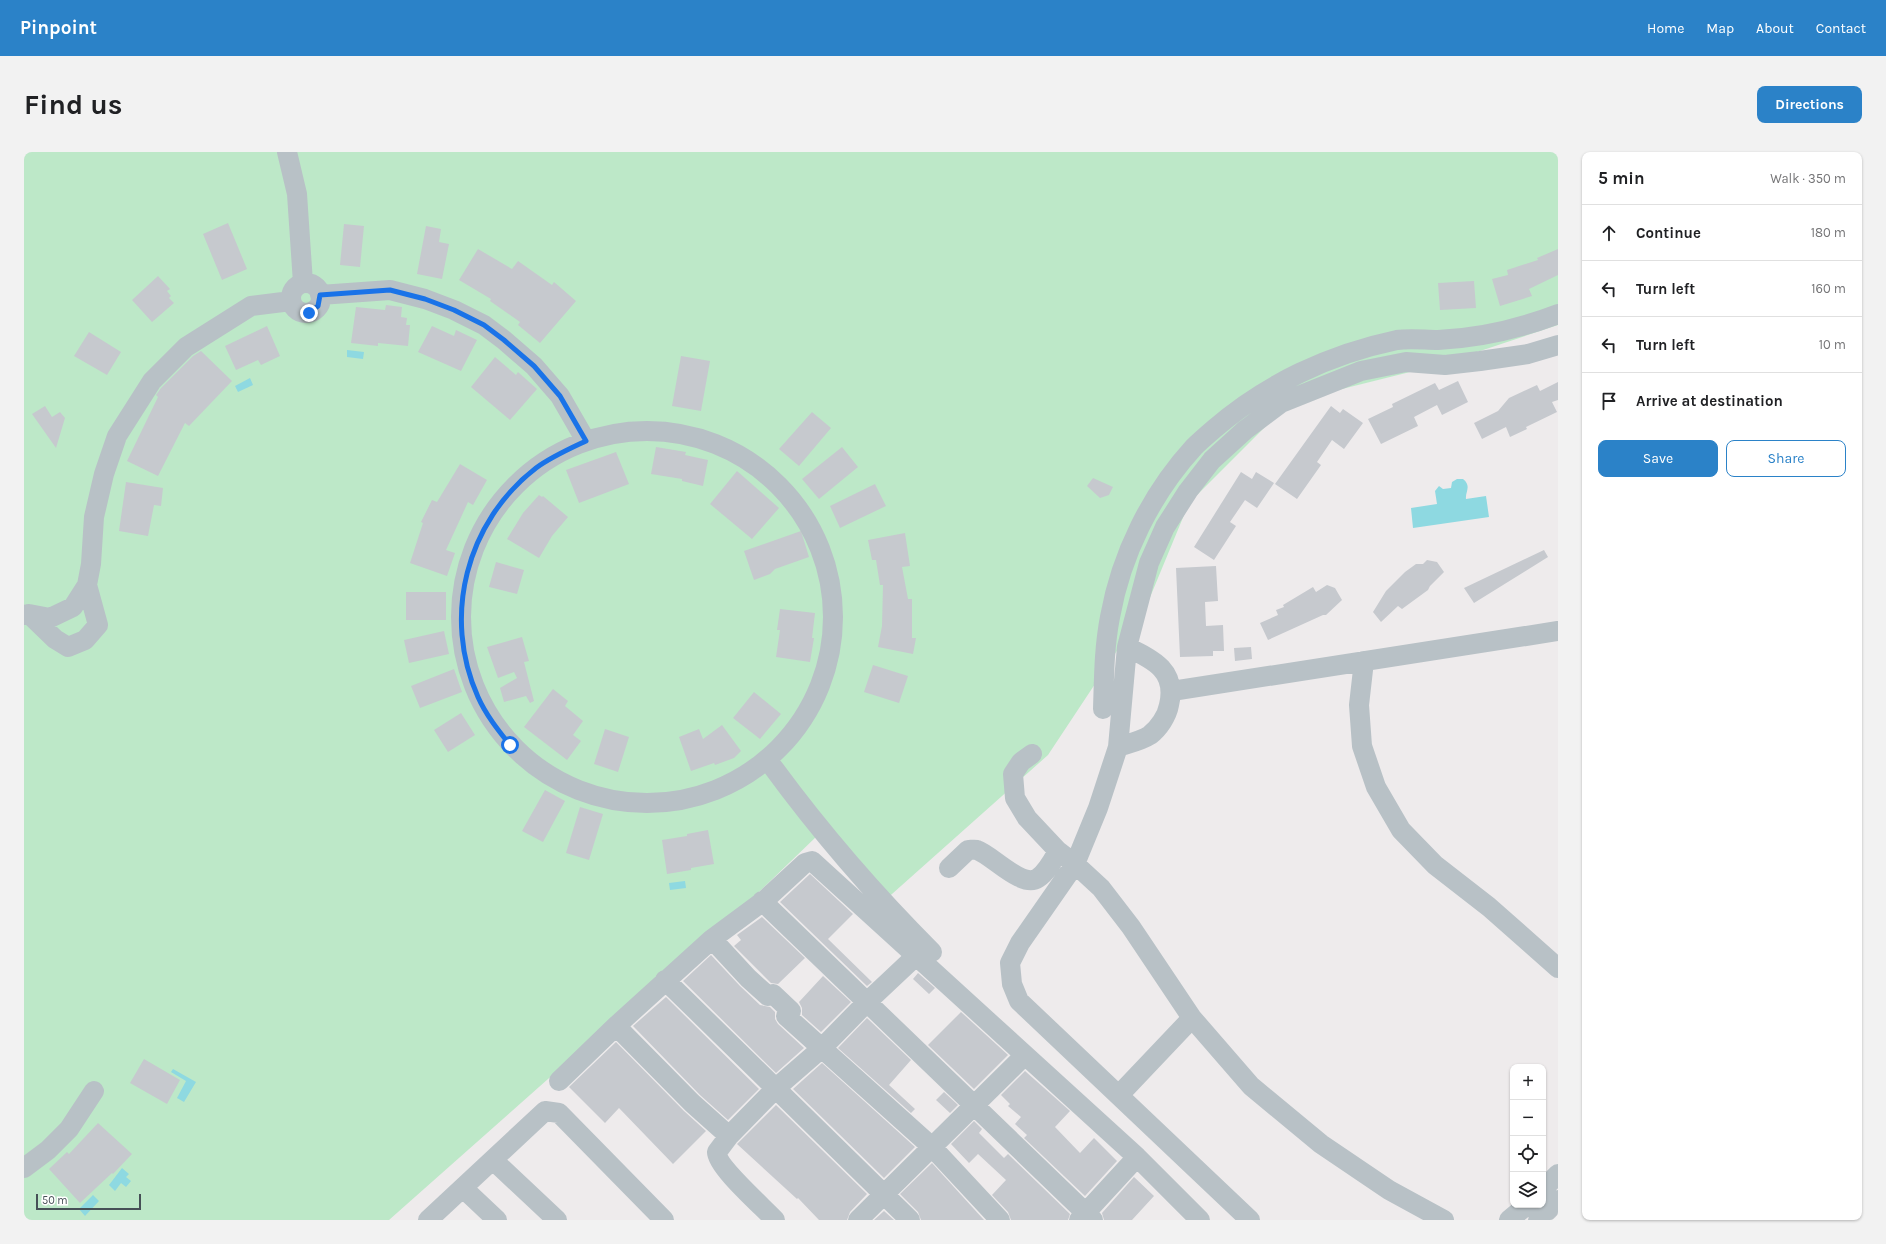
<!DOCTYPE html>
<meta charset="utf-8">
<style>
:root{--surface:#fff;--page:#f2f2f2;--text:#202124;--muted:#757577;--line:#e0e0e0;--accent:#2b82c8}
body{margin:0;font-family:Karla,sans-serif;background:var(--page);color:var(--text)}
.controls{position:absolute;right:12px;bottom:12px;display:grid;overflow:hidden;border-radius:8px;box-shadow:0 1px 3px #0004}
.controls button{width:36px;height:36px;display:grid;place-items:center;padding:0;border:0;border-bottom:1px solid var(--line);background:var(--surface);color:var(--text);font:20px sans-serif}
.scale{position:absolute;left:12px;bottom:10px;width:105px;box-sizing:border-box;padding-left:4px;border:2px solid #465056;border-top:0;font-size:11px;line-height:14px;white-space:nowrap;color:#465056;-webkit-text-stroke:3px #fff;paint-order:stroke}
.stop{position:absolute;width:12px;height:12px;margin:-9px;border:3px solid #1a73e8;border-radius:50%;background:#fff}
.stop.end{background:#1a73e8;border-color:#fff;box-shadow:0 1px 4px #0008}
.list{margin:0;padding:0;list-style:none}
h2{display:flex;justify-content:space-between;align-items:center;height:52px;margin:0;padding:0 16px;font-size:17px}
h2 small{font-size:13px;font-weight:400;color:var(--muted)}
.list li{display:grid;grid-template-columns:26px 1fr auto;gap:12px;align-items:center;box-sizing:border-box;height:56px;padding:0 16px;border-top:1px solid var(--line)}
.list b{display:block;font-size:15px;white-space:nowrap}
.list em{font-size:13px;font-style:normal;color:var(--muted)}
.actions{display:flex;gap:8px;padding:12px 16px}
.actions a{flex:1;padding:9px 0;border:1px solid var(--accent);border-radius:8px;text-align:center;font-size:14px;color:var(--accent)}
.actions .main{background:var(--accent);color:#fff}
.icon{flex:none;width:22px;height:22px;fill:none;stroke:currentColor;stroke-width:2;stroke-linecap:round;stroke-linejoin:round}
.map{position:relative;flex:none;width:1534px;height:1068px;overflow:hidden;border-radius:8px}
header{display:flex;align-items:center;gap:24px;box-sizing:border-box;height:56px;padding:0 20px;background:var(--accent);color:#fff}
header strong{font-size:19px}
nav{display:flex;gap:22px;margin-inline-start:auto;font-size:14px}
.intro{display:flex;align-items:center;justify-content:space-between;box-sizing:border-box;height:96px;padding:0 24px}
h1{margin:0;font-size:28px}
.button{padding:10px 18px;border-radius:8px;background:var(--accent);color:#fff;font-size:14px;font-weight:700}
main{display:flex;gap:24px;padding:0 24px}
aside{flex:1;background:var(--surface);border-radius:8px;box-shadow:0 1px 3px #0004}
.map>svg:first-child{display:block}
.green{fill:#bde8c8}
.water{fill:#8ed9e1}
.building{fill:#c6c9ce}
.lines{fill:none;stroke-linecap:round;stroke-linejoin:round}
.minor{stroke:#b8c1c6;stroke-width:20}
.route{stroke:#1a73e8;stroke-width:5}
</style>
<header>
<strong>Pinpoint</strong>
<nav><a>Home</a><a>Map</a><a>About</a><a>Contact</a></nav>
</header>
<div class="intro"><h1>Find us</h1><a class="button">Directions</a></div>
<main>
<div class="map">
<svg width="1534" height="1068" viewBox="0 0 1534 1068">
<rect width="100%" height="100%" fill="#eeebec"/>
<path class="green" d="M0 0H1534V173L1414 213 1266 250 1165 351 1122 455 1024 603 859 750 793 684 736 739 365 1068H0Z"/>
<path class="water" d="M323 198 340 200 339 207 323 205Z
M226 226 229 233 214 240 211 234Z
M1433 327H1439C1448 334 1441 340 1442 347L1462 344 1465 365 1389 376 1387 356 1413 352 1411 339 1415 334 1419 337 1427 336 1428 330Z
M661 729 662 736 646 738 645 731Z
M149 917 172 930 160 950 153 946 162 929 147 920Z
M98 1016 105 1022 102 1025 107 1029 102 1035 97 1031 91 1039 85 1033Z
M69 1043 75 1049 61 1064 55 1057Z"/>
<path class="building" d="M204 71 223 117 198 128 179 82Z
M320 72 340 74 336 115 316 113Z
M402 74 417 77 415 90 425 92 418 127 393 122Z
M454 97 488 117 494 109 528 133 530 130 552 149 516 191 494 173 496 170 466 149 467 147 435 128Z
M1534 97V123L1505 137 1508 144 1476 154 1468 127 1484 123 1483 118 1514 108 1513 106Z
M134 124 146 137 143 139 147 144 145 146 150 151 128 170 108 148Z
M1450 129 1452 156 1416 158 1414 131Z
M362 153 378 155 377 165 383 166 382 173H386L384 194 354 191V194L327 191 332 155 361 158Z
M243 174 256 204 237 213 234 208 212 218 201 194Z
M408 174 430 184 432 178 453 188 437 219 394 200Z
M65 180 97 200 83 223 50 204Z
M177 199 208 229 165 274 161 271 134 324 103 309 134 245 132 243 137 236 169 204Z
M657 204 686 209 677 259 648 254Z
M471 205 492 223 494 220 513 237 486 268 447 235Z
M1434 229 1444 250 1418 263 1413 253 1390 265 1394 274 1357 292 1344 267 1369 255 1368 252 1411 231 1415 238Z
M1534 230V248L1528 250 1533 260 1502 275 1503 277 1486 285 1482 275 1458 287 1450 271 1474 259 1485 246 1513 233 1516 239Z
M21 254 28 265 36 260 41 266 32 296 8 262Z
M1307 254 1316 261 1319 257 1339 271 1320 297 1308 288 1293 310 1297 313 1273 347 1251 332Z
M788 260 807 276 775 314 755 297Z
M632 295 662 300 661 303 684 308 679 334 658 329V327L627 322Z
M818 295 834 315 795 347 778 327Z
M592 300 605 332 555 351 542 318Z
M436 312 463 328 449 353 444 350 422 398 431 401 423 424 386 411 399 371 397 370 408 348 413 350Z
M713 319 755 356 728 387 686 352Z
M1217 320 1228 327 1232 320 1250 331 1233 356 1221 348 1206 370 1212 374 1190 408 1170 395Z
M1069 326 1089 335 1085 343 1076 346 1063 334Z
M102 330 139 336 137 354 130 353 124 384 95 379Z
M851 332 862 354 816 376 806 354Z
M515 343 518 345 519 344 544 365 528 384 515 406 483 387 499 361Z
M777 379 785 405 751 417 746 422 730 428 720 399Z
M881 381 886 414 878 415 884 447H888V486H892L889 502 854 495 858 474 859 433H856L852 408H848L844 388Z
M1520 398 1524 405 1450 451 1440 436Z
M1403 408 1413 410 1420 420 1406 434 1404 438 1378 457 1374 454 1357 470 1349 460 1362 439 1381 420 1392 412H1399Z
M472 410 500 418 493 442 465 435Z
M1192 414 1194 449 1181 450 1182 474 1199 473 1200 499H1189V504L1156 505 1152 416Z
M1303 433 1311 436 1318 448 1302 463H1299L1244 488 1236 471 1254 463 1252 458 1260 455 1259 453 1289 435 1292 440Z
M382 440H422V468H382Z
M756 457 791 461 788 486H790L786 510 752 505 756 478H753Z
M420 479 425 502 385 511 380 488Z
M498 485 505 509 500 510 510 549 506 551 502 544 480 550 476 536 493 526 490 520 474 526 463 495Z
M1227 495 1228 507 1211 509 1210 496Z
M849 513 884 524 875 551 840 540Z
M430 517 438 540 396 556 387 534Z
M529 537 544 549 541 554 559 569 549 583 557 589 543 608 500 575Z
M730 540 757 562 736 587 709 566Z
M437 561 451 583 424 600 410 578Z
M698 573 717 599 710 606 691 613 690 611 667 619 655 585 675 577 679 587Z
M581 577 605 585 594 620 570 612Z
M521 638 541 649 519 690 498 679Z
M556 655 579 662 565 708 542 701Z
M684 678 690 712 667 716V718L643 722 638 688 663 684V682Z
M786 722 829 762 804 787 848 830 843 834 756 750Z
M738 765 781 806 754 832 747 831 710 794 717 788 713 783Z
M687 803 716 834 736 853 746 855 751 860V867L754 872 780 896 752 921 659 829Z
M894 821 911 836 905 842 889 827Z
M799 824 827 850 797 880 778 863V856L775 850Z
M642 845 735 937 704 968 676 943 609 874Z
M937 860 984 903 950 937 904 893Z
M843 866 887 908 865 933 891 957 887 961 814 896Z
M592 890 660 959 682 979 649 1012 595 956 581 971 545 935Z
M120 907 156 928 143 952 106 931Z
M798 911 891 995 860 1026 769 937Z
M1001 919 1046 959 1031 975 1056 1001 1070 986 1093 1009 1061 1044 1000 986 1003 983 991 972 997 965 984 954 986 952 977 943Z
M920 940 934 953 926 961 912 948Z
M752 953 843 1042 826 1060 823 1068H795L774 1046 773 1047 713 992Z
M950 969 958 977 955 981 980 1006 984 1002 1046 1062 1044 1068H987L984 1060 968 1043 982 1028 954 1002 945 1011 927 992Z
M74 971 108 1002 89 1022 88 1021 56 1051 25 1017 43 1000 45 1002Z
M908 1011 960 1068H897L894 1060 876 1042Z
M1110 1025 1130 1044 1108 1068H1080L1078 1061Z
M860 1059 870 1068H850Z"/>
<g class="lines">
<path class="minor" d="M263 0 273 42 279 131
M267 146a15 15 0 1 1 30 0a15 15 0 1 1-30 0Z
M296 143 366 138 401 147 430 158 460 173 480 188 510 214 536 244 562 289
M437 465a186 186 0 1 1 372 0a186 186 0 1 1-372 0Z
M5 462 31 487 44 495 61 488 74 473 63 433
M0 463 5 462 26 466 49 455 63 433 67 412 70 365 80 322 93 284 128 229 162 195 227 154 267 149
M1340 509 1335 553 1338 594 1352 635 1377 678 1411 713 1465 755 1534 816
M1148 539 1534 479
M1079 557C1080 526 1080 496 1086 465 1097 403 1127 342 1170 295 1176 289 1183 283 1190 277 1242 232 1306 202 1373 188 1386 186 1401 188 1414 188 1456 186 1495 177 1534 162
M1094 595C1103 592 1117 589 1126 583 1135 576 1143 564 1145 553 1153 519 1130 508 1103 495
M1008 602 997 610 989 622 991 646 1003 666 1034 699 1051 712 1077 736 1107 775 1168 866 1227 934 1297 992 1365 1038 1420 1068
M743 607C793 676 848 740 908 800
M925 716 944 698C947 698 951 697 953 698 968 703 998 737 1014 726 1023 720 1029 708 1034 699
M738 749 1069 1068
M688 787 724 826 744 844 749 842 767 859 762 864 908 995 976 1068
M641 828 886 1068
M535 929 592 874
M1095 943 1168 866
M705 984 668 951 592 874 688 787 742 747 781 711 788 709 1113 1005 1176 1068
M469 1008 533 1068
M0 1016 24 998 45 977 70 939
M439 1036 473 1068
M1519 1037 1534 1022
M404 1068 521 959 535 961 640 1068
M751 1068C740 1056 692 1014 693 1000L705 984 752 936 798 896 843 850 893 803
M834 1068 1000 904
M1055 1068 1113 1005
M1226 1068 995 849 988 832 986 811 996 791 1051 712 1074 656 1094 595 1103 495 1125 411 1141 375 1164 339 1188 308 1221 278 1257 251 1337 219 1382 210 1421 213 1456 209 1504 202 1534 193
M1485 1068 1503 1053
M1514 1068 1534 1048"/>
</g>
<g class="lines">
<path class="route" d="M285 161 294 154 296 143 366 138 401 147 430 158 460 173 480 188 510 214 536 244 562 289C545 297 527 305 512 316 442 370 418 465 454 545 462 563 474 578 486 593"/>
</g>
</svg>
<div class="controls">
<button>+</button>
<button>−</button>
<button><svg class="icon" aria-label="locate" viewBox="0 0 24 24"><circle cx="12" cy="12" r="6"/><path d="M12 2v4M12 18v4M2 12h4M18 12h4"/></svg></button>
<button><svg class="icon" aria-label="layers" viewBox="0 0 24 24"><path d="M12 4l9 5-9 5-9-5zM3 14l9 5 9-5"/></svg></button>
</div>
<div class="scale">50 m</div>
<div class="stop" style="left:486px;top:593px"></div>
<div class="stop end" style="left:285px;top:161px"></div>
</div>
<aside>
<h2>5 min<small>Walk · 350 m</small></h2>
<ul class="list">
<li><svg class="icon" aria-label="ahead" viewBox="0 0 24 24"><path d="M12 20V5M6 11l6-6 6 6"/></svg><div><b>Continue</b></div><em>180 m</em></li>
<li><svg class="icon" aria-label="left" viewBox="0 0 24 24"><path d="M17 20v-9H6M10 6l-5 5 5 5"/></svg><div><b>Turn left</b></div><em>160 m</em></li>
<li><svg class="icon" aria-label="left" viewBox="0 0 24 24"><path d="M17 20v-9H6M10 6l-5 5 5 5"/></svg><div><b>Turn left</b></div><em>10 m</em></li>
<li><svg class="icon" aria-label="arrive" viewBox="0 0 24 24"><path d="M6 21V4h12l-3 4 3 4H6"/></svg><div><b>Arrive at destination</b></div></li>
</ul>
<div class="actions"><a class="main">Save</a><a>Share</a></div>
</aside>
</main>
